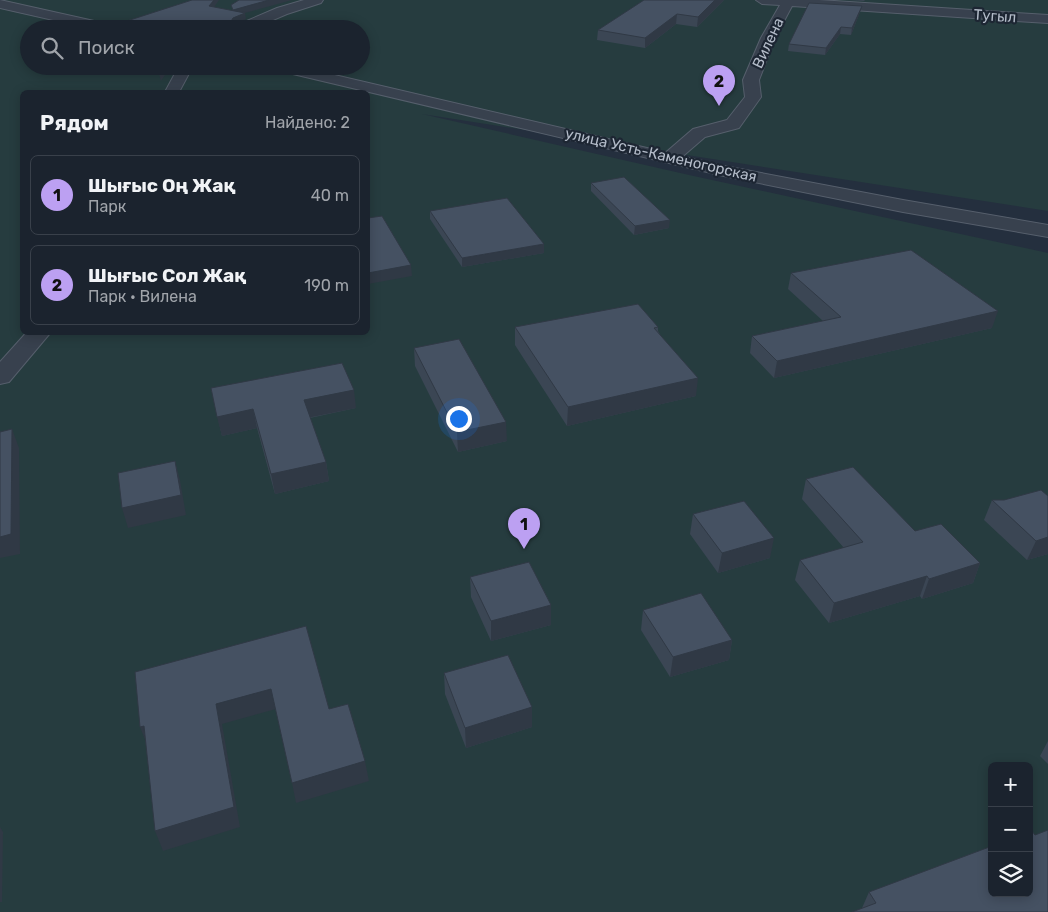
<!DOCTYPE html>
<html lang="ru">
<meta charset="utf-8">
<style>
body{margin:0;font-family:Rubik,sans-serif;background:#282f3a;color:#f1f3f6}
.controls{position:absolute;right:15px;bottom:15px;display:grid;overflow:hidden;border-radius:8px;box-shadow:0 2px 12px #0003}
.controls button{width:45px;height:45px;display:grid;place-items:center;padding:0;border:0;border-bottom:1px solid #39404a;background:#1b232e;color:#f1f3f6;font:25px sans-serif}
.you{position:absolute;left:458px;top:418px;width:18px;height:18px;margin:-12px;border:4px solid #fff;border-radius:50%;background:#1a73e8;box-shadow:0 0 0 8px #1a73e833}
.badge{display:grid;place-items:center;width:32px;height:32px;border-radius:50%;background:#bca0f2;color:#111;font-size:16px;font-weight:700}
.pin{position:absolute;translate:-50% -41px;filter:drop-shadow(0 1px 2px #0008)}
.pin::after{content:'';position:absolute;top:26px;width:18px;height:15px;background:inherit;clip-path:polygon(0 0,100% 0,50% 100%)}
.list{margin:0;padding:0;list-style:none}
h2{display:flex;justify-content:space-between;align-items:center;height:65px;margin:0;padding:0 20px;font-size:21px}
h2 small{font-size:16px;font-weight:400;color:#a0a4aa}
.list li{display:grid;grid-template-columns:32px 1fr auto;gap:15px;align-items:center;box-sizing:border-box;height:80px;margin:0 10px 10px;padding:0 10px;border:1px solid #39404a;border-radius:8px}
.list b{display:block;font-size:19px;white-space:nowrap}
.list p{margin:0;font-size:16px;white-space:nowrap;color:#a0a4aa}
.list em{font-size:16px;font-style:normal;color:#a0a4aa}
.icon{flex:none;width:28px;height:28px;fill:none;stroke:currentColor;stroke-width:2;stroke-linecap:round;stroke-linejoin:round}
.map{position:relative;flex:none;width:1048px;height:912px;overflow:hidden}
.search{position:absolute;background:#1b232e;box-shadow:0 2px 12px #0003;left:20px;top:20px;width:350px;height:55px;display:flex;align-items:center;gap:12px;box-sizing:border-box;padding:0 18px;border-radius:28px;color:#a0a4aa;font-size:19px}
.panel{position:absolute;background:#1b232e;box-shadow:0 2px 12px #0003;left:20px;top:90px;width:350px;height:245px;border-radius:8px}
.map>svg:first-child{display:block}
</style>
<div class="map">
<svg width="1048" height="912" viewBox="0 0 1048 912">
<rect width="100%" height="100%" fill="#242f3e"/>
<!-- green -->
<path fill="#263c3f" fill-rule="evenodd" d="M0,0H1048V211L422,114L689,175L1048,253V912H0ZM29,29H361V66H29ZM22,92H368V332H22ZM992,766H1029V893H992Z"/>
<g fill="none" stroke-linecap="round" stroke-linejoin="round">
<defs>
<g id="minor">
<polygon points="304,0 323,0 321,3 287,14 252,29 233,29 235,26 277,8"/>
<polygon points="756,0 819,0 1048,15 1048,23 792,6 775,38 759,80 761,97 739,128 705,137 676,162 670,163 664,162 661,158 664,154 693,129 727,120 745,97 743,80 761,38 780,5 762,4"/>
<polygon points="179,66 193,66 179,92 165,92"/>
<polygon points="27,332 51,332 9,382 0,384 0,362"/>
</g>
<g id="tertiary">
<polygon points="0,0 112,25 119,29 93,29 0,8"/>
<polygon points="269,66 296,66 724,166 903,200 1048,225 1048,237 903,212 724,176 276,70"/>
</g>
</defs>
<!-- minor casing -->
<use href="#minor" stroke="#565f6c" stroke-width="2"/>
<!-- tertiary casing -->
<use href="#tertiary" stroke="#565f6c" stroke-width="2"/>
<!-- minor -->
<use href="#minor" fill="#38414e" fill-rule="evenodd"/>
<!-- tertiary -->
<use href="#tertiary" fill="#38414e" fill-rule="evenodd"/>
</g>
<!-- wall -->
<g fill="#3b4654">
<polygon points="724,0 697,27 676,24 645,48 597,40 598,30"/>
<polygon points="846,0 865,0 864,1"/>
<polygon points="862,6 860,12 851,35 840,34 825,55 788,51 789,44"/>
<polygon points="128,66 155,66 145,70"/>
<polygon points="591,183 669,228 634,235 591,191"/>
<polygon points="430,211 544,244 544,253 462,267 430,219"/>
<polygon points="791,273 992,328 774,378 750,353 752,336 823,321 788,289"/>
<polygon points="515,327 658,327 658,331 696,396 567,426 515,345"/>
<polygon points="414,348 507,441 458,452 415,366"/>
<polygon points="211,388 356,408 310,418 326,462 329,481 275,494 257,428 222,436"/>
<polygon points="806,479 915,531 980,563 973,583 922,599 920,596 829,623 795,580 800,560 844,548 802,499"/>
<polygon points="1048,496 1048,554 1027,560 984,520 992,500 1004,500"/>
<polygon points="693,514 770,558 718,573 690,534"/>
<polygon points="470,577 551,605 551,625 491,641 471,597"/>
<polygon points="643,610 732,640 729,660 670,677 641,630"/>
<polygon points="444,673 532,727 466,748 445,694"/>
<polygon points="1048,741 1048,764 1040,756"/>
<polygon points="1035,835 1048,912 862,908 869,892"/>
</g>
<!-- shaded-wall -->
<g fill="#303945">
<polygon points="214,0 219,0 210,13 209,6"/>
<polygon points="269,0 292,0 234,16 233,10"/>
<polygon points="715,0 724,0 697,27 698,17"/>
<polygon points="862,6 860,12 851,35 852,28"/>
<polygon points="245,13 246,19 234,24 230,23 233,18"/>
<polygon points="677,14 676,24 645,48 645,38"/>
<polygon points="197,22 198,29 193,29"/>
<polygon points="243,24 244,29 232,29"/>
<polygon points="841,27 840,34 825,55 826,48"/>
<polygon points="144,66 155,66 145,70"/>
<polygon points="165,66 171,66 161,81 159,74"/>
<polygon points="670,220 669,228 634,235 635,226"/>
<polygon points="544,244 544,253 462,267 462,258"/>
<polygon points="411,265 412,276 368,284 368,273"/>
<polygon points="998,311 992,328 774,378 777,361"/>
<polygon points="698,378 696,396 567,426 568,407"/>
<polygon points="354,390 356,408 307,418 304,400"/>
<polygon points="253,409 257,428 222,436 217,417"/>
<polygon points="506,422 507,441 458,452 457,432"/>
<polygon points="12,429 19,448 20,554 0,558 0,537"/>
<polygon points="175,461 180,480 186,515 128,528 122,508"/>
<polygon points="326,462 329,481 275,494 271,474"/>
<polygon points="1048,537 1048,554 1027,560 1036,541"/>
<polygon points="774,538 770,558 718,573 722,553"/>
<polygon points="980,563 973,583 922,599 929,579"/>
<polygon points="927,576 920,596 829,623 834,603"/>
<polygon points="551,605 551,625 491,641 491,621"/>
<polygon points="732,640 729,660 670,677 673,657"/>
<polygon points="271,689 276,709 222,724 240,827 163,851 155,831 216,704"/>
<polygon points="532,707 532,727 466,748 465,728"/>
<polygon points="144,726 148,747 140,727"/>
<polygon points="365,761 369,781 296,803 292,783"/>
<polygon points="0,827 3,832 2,902 0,902"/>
</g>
<!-- building -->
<g fill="#455162" stroke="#303945">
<polygon points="192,0 214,0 209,6 245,13 233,18 230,23 243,24 232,29 197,29 197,22 193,29 102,29"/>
<polygon points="239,0 269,0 233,10 231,5"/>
<polygon points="644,0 715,0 698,17 677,14 645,38 598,30"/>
<polygon points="809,3 862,6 852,28 841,27 826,48 789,44"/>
<polygon points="160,66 165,66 159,74"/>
<polygon points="624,177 670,220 635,226 591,183"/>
<polygon points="507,198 544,244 462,258 430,211"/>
<polygon points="382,216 411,265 368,273 368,218"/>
<polygon points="911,250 998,311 777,361 752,336 841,317 791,273"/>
<polygon points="638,304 658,327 654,328 698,378 568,407 515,327"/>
<polygon points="459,339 506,422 457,432 414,348"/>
<polygon points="342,363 354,390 304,400 326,462 271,474 253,409 217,417 211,388"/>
<polygon points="12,429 11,534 0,537 0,432"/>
<polygon points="175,461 181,495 122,508 118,473"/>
<polygon points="853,467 915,531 941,524 980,563 929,579 927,576 834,603 800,560 863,542 806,479"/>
<polygon points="1041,490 1048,496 1048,537 1036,541 992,500 1004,500"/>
<polygon points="744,501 774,538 722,553 693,514"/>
<polygon points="529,562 551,605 491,621 470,577"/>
<polygon points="701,593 732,640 673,657 643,610"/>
<polygon points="306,626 329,709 348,704 365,761 292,783 271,689 216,704 234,807 155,831 144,726 140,727 135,672"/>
<polygon points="508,655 532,707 465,728 444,673"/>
<polygon points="1048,830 1048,912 852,912 876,903 869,892 992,846 992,893 1029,893 1029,831 1032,831 1035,835"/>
</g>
<g text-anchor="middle" stroke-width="4.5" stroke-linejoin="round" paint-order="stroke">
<!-- far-street labels -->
<g font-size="15" fill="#b4bcc9" stroke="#1d2633">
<text transform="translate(995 16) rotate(4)" y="5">Тугыл</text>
<text transform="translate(768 43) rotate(-65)" y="5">Вилена</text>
<text transform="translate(661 155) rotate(13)" y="5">улица Усть-Каменогорская</text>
</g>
</g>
</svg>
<div class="controls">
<button>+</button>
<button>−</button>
<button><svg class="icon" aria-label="layers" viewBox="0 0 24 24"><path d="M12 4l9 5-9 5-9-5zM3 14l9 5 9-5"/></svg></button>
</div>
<div class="you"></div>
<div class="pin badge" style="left:524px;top:549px">1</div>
<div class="pin badge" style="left:719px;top:106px">2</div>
<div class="search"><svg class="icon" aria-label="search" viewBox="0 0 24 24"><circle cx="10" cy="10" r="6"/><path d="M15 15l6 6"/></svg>Поиск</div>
<section class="panel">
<h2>Рядом<small>Найдено: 2</small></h2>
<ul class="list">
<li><span class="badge">1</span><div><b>Шығыс Оң Жақ</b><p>Парк</p></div><em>40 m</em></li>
<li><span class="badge">2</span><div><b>Шығыс Сол Жақ</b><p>Парк · Вилена</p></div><em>190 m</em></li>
</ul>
</section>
</div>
